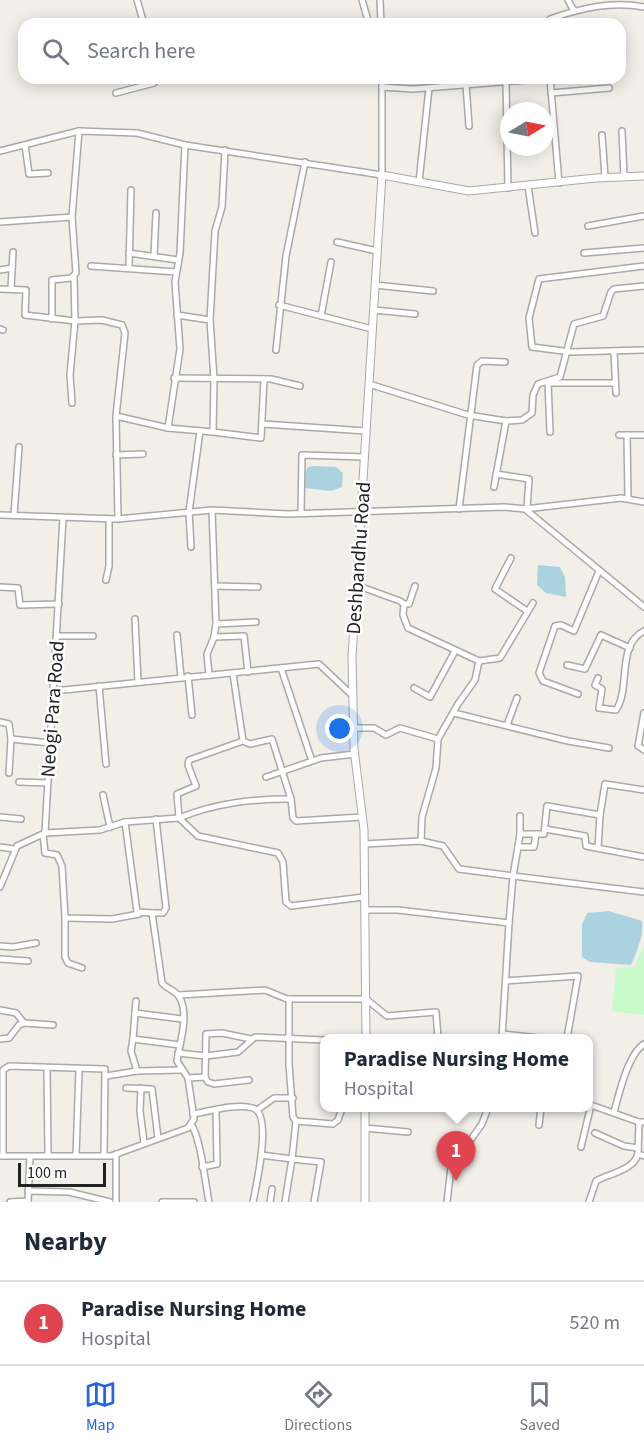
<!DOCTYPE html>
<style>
body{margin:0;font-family:"Source Sans 3",sans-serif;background:#f2f2f3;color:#1f2937}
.compass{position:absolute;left:500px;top:102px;width:54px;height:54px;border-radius:50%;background:#fff;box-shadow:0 3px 15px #0003;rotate:80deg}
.scale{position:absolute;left:18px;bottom:15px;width:88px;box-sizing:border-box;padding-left:6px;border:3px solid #222;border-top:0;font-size:16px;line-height:21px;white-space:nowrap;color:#222;-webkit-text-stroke:4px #fff;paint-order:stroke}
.you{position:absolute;left:340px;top:729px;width:21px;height:21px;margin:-15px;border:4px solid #fff;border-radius:50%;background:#1a73e8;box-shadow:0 0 0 9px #1a73e833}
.badge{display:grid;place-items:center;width:39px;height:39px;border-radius:50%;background:#2563eb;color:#fff;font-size:20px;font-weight:700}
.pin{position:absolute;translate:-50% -50px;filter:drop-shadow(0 2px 3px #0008)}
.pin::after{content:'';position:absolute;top:32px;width:21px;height:18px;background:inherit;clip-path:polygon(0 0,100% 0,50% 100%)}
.popup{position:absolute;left:320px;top:1034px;width:273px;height:78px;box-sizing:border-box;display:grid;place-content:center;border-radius:12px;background:#fff;filter:drop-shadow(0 2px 4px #0005);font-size:20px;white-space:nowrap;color:#747a83}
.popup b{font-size:22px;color:#1f2937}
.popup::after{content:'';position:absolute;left:50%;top:100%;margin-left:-12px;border:12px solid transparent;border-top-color:#fff}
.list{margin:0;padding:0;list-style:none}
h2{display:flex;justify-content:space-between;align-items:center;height:78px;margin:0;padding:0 24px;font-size:26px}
h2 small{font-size:20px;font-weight:400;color:#747a83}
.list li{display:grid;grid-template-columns:39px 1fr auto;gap:18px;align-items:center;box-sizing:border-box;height:84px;padding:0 24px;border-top:2px solid #e0e1e3}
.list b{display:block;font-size:22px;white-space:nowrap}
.list p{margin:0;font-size:20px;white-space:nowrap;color:#747a83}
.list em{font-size:20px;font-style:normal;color:#747a83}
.icon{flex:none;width:33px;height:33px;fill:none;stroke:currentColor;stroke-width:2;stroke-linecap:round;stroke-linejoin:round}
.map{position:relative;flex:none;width:644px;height:1202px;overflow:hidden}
.search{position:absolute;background:#fff;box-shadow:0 3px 15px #0003;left:18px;right:18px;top:18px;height:66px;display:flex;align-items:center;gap:15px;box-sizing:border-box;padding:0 21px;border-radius:18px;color:#747a83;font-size:22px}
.sheet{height:162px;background:#fff}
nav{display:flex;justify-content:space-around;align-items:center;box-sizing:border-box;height:84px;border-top:2px solid #e0e1e3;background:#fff;font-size:16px;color:#747a83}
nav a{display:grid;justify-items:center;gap:3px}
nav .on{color:#2563eb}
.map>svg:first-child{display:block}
</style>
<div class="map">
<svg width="644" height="1202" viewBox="0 0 644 1202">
<rect width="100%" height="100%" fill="#f2efe9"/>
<!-- park -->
<polygon fill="#c8facc" points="644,946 644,1015 612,1011 616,968 634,967"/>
<!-- water -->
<g fill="#aad3df">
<polygon points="315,466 336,467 343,473 342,487 331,491 305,488 304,475 308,467"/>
<polygon points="538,565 560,567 565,577 566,597 546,593 537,585"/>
<path d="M609,911L642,921C644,935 637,951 631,965L590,962L582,957V925L587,913Z"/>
</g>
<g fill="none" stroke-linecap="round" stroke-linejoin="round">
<defs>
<g id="minor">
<polyline points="137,0 144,24"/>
<polyline points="362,0 369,24"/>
<polyline points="380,0 381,24"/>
<polyline points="568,0 574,11"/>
<path d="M550,24V19C581,8 611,1 644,7"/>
<polyline points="550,78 559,183"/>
<polyline points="506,82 508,188"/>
<polyline points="466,85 469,126"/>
<polyline points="382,87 413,89 550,78"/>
<polyline points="116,93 154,83 158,78"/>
<polyline points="551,93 609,88"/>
<polyline points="622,131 624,177"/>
<polyline points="602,135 605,177"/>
<polyline points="25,145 29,174 48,173"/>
<polyline points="225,150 222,207 215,231 210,320 214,379 213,432 261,438 264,379"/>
<polyline points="0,151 79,131 137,133 185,145 382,175 382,78"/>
<polyline points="419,182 429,88"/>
<polyline points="528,186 535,233"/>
<polyline points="0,222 72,217"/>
<polyline points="588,226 644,216"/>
<polyline points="337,242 377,251"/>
<polyline points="129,253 178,260"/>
<polyline points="584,253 644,248"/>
<polyline points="154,256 156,213"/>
<polyline points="91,266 176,272"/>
<polyline points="644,266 539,279 529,318 532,347 571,352 644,350"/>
<polyline points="129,267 131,190"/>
<polyline points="0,270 12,268"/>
<polyline points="375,285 433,291"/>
<polyline points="11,288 13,252"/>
<polyline points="0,289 26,290 25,315 75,321 102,320 122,325 125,333 116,416 168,428 180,349 175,282 180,253 185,145"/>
<polyline points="279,305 372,329"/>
<polyline points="374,310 415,314"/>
<polyline points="177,315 210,320"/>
<polyline points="321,316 331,262"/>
<polyline points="52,319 52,280 71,278 76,273 72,217 79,131"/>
<polyline points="0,329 3,330"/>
<polyline points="276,350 286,256 305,162"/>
<polyline points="614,351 616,393"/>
<polyline points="174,378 271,379 300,386"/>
<polyline points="548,382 550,432"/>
<polyline points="548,383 615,383"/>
<polyline points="369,384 468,415 506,421"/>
<polyline points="72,403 70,375 75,321 74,276"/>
<polyline points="116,416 118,519"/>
<polyline points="263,424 366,431"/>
<polyline points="168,428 213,432"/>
<polyline points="619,435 644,435"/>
<polyline points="627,435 628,498"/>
<polyline points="116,455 143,454"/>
<polyline points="496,474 529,479 527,509"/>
<polyline points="494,487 506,421 522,420 532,413 533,395 538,384 560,377 574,324 603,316 611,292 614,289 644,286"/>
<polyline points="459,509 477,365 482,361 505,362"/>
<polyline points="525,509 644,607"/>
<polyline points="301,513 302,455 365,457"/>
<polyline points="0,515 118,519 212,510 288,514 504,507 525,509 621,498 644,502"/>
<polyline points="14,515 19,447"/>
<polyline points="191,547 189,512 200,431"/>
<polyline points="511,558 495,589 527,611"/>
<polyline points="106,580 109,566 109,519"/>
<polyline points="356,585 400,601 404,604 403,615 408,628 479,661 500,658 533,603"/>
<polyline points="215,586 258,587"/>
<polyline points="0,587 18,588 20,605 59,604"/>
<polyline points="404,604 409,604 415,586"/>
<polyline points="135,619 138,682"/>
<polyline points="216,624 256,622"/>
<polyline points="177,635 181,677"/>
<polyline points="58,636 93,636"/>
<polyline points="214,637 244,636 248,672"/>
<polyline points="567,665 585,669 601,635 630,648"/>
<polyline points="281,668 312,761"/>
<polyline points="233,674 243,741 250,744 272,739 291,799 293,818 296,821 362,817"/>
<polyline points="209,675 207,654 214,637 216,624 212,510"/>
<polyline points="188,676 192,715"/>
<path d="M598,678L595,685L602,689L599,708L616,710C631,688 616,645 644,631"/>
<polyline points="99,686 106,764"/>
<polyline points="414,688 430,697 455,651"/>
<polyline points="54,691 319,664 353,696"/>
<polyline points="578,694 543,681 539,673 555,626 561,625 574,631 599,571"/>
<polyline points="454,713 568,741 609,748"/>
<polyline points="644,713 638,746 644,750"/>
<polyline points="0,722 9,724 11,739 50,743"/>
<polyline points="507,725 517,698"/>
<polyline points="354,728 374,728 386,735 400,728 438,739"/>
<path d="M243,741L189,760L188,765L196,786L177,794L179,818C216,803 251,799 291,799"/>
<polyline points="9,773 11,739"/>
<polyline points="266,777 321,758 355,754"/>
<polyline points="19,782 47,783"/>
<polyline points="103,795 110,827"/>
<polyline points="600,815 605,784 644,790"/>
<polyline points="520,816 520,834"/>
<polyline points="0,817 21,819"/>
<polyline points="125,822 137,912 152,913"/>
<polyline points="545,829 585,836 586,846 644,857"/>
<polyline points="45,833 100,830 125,822 179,818 198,836 278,853 283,862 286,902 291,906 364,897"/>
<polyline points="43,834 45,853 57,855 62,866 65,918 112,919 139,914"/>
<polyline points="421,841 422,817 436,768 438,739 458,704 475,680 479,661"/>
<polyline points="364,844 421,841 443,846 459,869 513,876 509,923"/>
<polyline points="0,847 14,849"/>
<polyline points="518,847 520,834 536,834"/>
<polyline points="598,848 600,815 547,806 544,834 536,834 534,847 518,847 513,876 644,892"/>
<polyline points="0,887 17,846 45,833 63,518"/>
<polyline points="365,910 398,910 509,923 502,1038"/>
<polyline points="65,918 65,957 68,963 82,968"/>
<polyline points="0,946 13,947 36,943"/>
<polyline points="0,959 28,961"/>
<polyline points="506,981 578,976 567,1038"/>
<polyline points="179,995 265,990 287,999 366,999 387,1016 436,1012 438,1038"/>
<polyline points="289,999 289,1064 293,1117 296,1121 333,1124 338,1120 342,1108"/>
<polyline points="136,1001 133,1039 180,1045"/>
<polyline points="0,1010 16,1013 24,1023"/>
<polyline points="135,1013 182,1019"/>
<polyline points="503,1034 538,1038"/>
<polyline points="0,1039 9,1038 19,1025 24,1023 53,1025"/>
<polyline points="133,1039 131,1051 137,1071"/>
<polyline points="178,1053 206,1056 238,1052 255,1037 324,1040"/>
<polyline points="47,1069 48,1156"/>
<polyline points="106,1076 137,1071 181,1070"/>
<polyline points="188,1078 205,1077"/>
<polyline points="249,1080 214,1084 208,1082 205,1077 206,1034 222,1033 251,1039"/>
<polyline points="126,1088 152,1089 158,1138"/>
<polyline points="141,1088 140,1111 144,1143"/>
<polyline points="588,1104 639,1122 644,1122"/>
<polyline points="257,1110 274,1098 293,1098"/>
<path d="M614,1112C619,1094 628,1054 644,1044"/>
<path d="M193,1114C211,1111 236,1103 253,1108C273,1114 256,1186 253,1202"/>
<polyline points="296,1121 292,1159 321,1162 314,1202"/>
<polyline points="639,1122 638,1154 644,1156"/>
<path d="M191,1124C201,1139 205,1182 209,1202"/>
<polyline points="539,1125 541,1108"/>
<polyline points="365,1128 408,1132"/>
<polyline points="595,1133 624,1146 638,1148"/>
<polyline points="581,1147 591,1105"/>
<polyline points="76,1155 79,1070"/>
<polyline points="261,1155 292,1159 285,1202"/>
<path d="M0,1156H111L188,1128L194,1119L188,1078L177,1061C180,1042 189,1016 180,998C177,991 167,989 162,983L152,913H163L166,908L156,819"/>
<polyline points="3,1156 3,1070 9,1066 105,1069 104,1155"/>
<polyline points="202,1167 217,1164 216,1110"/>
<polyline points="28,1191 69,1192 110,1202"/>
<polyline points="10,1202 28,1201"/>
<polyline points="28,1202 30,1157"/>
<polyline points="116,1202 116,1154"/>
<polyline points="162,1202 194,1202"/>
<polyline points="270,1202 272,1189"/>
<polyline points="447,1202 451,1167 482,1124 488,1108"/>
<path d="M589,1202L596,1181C610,1173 633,1171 638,1154"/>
</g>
<g id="tertiary">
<polyline points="366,1038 364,830 354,749 352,657 382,175 469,191 596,178 644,176"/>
<polyline points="365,1202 365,1108"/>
</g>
</defs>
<!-- minor casing -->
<use href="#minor" stroke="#a9a9a9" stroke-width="8"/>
<!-- tertiary casing -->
<use href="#tertiary" stroke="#a9a9a9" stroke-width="9"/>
<!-- minor -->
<use href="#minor" stroke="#fff" stroke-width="5"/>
<!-- tertiary -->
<use href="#tertiary" stroke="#fff" stroke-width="7"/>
</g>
<g text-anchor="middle" stroke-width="5" stroke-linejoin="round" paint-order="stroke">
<!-- street labels -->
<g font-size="20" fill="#222" stroke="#fff">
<text transform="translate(358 558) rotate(-86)" y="7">Deshbandhu Road</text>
<text transform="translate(52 709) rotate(-86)" y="7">Neogi Para Road</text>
</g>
</g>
</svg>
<svg class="compass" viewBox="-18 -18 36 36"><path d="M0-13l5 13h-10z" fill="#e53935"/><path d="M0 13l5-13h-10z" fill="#747a83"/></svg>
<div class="scale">100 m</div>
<div class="you"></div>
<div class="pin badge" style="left:456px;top:1181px;background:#e0444e">1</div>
<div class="popup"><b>Paradise Nursing Home</b>Hospital</div>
<div class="search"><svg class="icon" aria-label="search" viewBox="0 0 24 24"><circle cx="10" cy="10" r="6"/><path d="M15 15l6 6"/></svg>Search here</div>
</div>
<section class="sheet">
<h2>Nearby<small></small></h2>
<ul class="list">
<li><span class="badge" style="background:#e0444e">1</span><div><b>Paradise Nursing Home</b><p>Hospital</p></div><em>520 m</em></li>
</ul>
</section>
<nav>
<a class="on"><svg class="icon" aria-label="map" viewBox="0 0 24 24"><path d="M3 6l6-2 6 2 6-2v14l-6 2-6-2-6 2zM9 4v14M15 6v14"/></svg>Map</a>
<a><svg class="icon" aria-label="directions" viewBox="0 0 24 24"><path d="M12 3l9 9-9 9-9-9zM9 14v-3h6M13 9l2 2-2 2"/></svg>Directions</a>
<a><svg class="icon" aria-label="saved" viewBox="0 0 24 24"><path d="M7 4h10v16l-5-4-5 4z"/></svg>Saved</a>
</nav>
